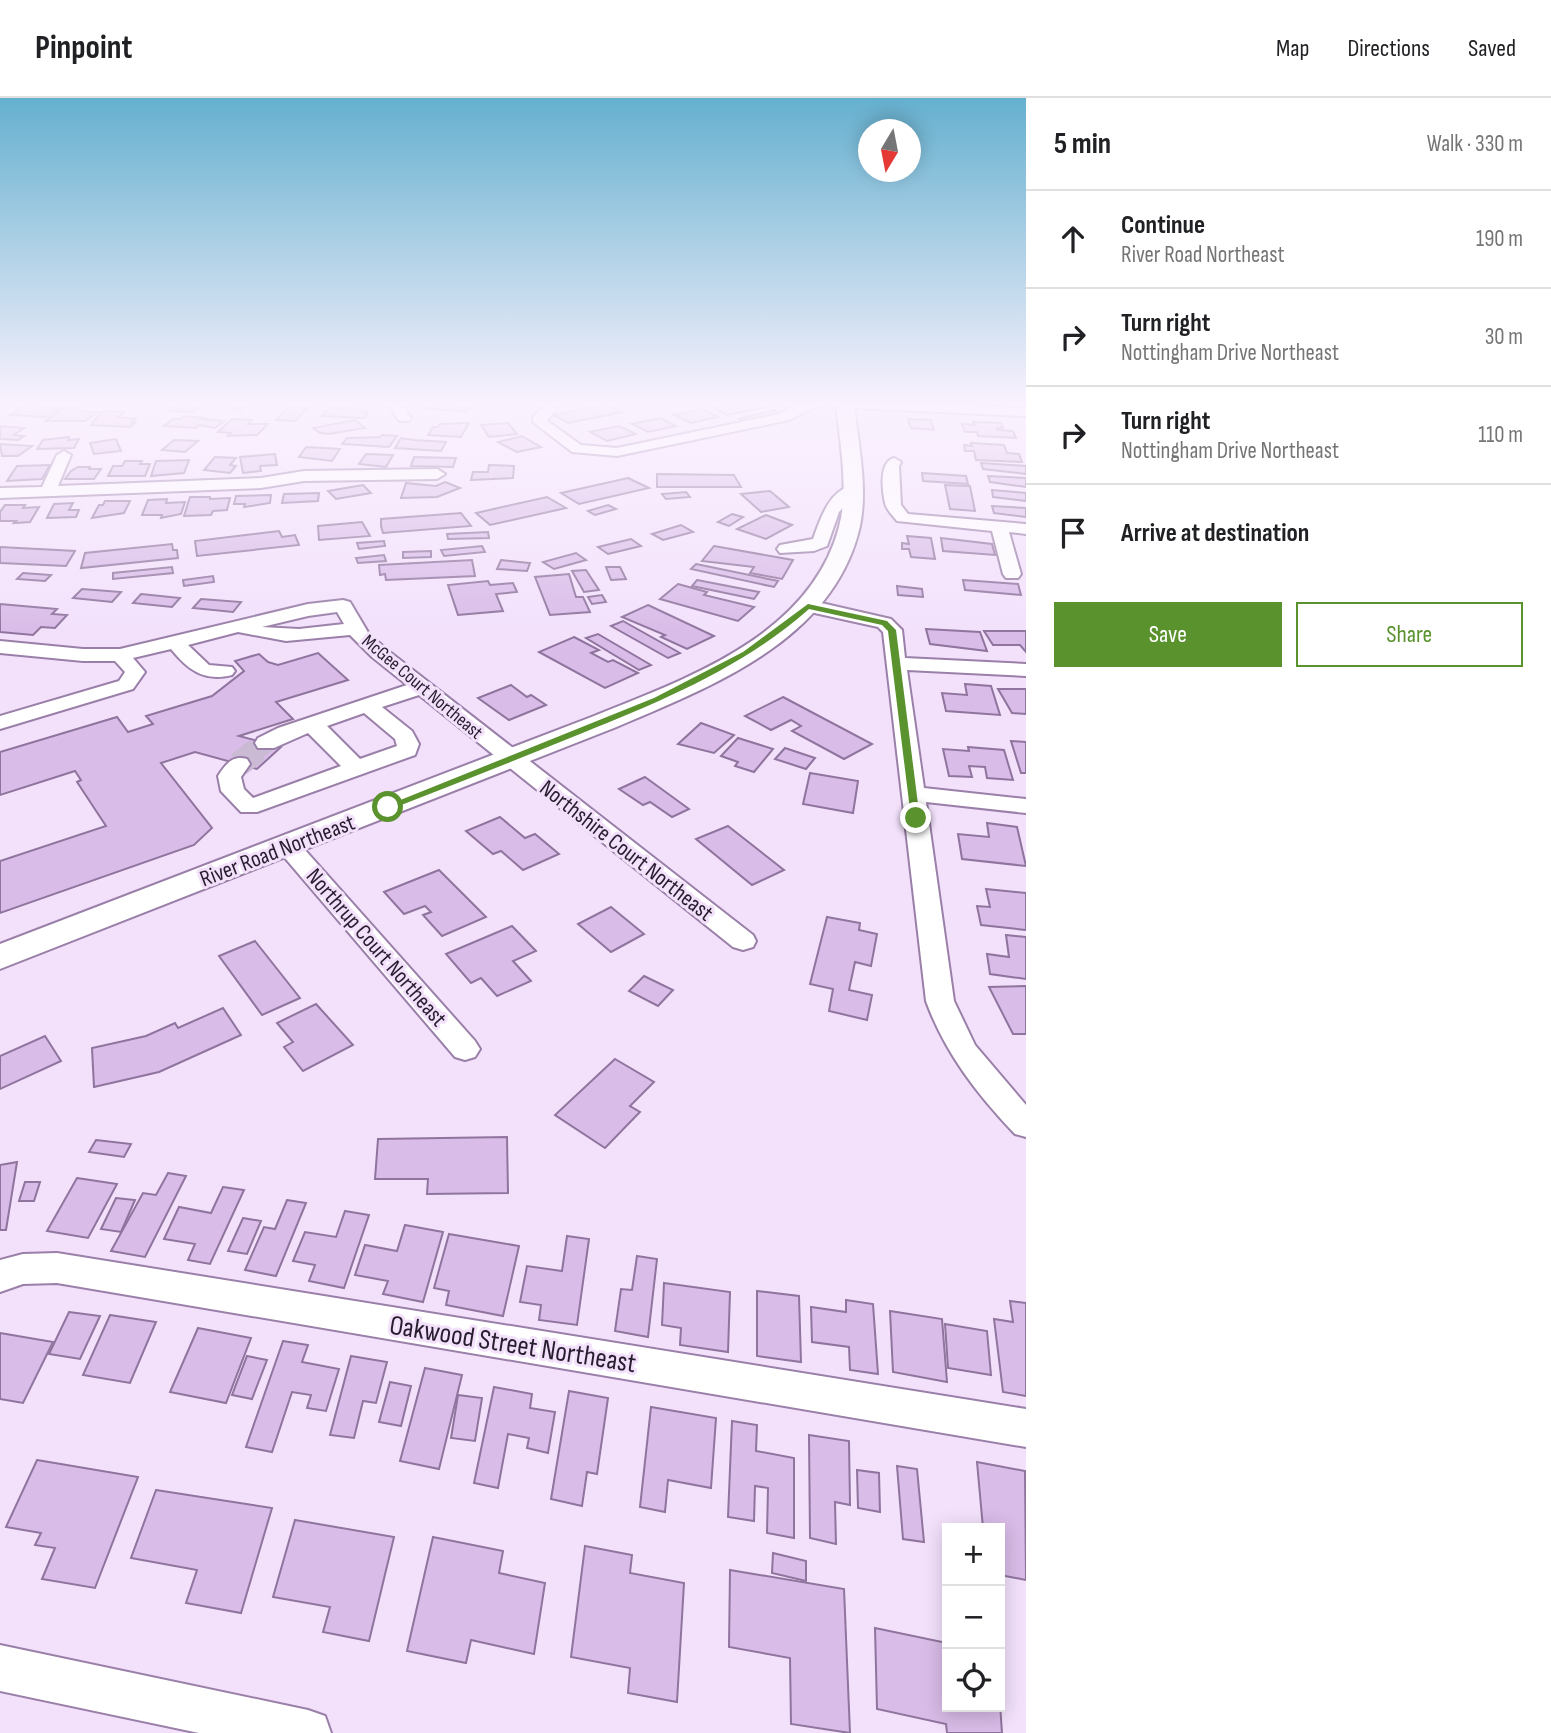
<!DOCTYPE html>
<meta charset="utf-8">
<style>
body{margin:0;font-family:"Sofia Sans Condensed",sans-serif;background:#f6f6f6;color:#202124}
.controls{position:absolute;right:21px;bottom:21px;display:grid;overflow:hidden;border-radius:0px;box-shadow:0 4px 18px #0003}
.controls button{width:63px;height:63px;display:grid;place-items:center;padding:0;border:0;border-bottom:2px solid #e0e0e0;background:#fff;color:#202124;font:35px sans-serif}
.compass{position:absolute;left:858px;top:21px;width:63px;height:63px;border-radius:50%;background:#fff;box-shadow:0 4px 18px #0003;rotate:190deg}
.stop{position:absolute;width:21px;height:21px;margin:-16px;border:5px solid #5a922e;border-radius:50%;background:#fff}
.stop.end{background:#5a922e;border-color:#fff;box-shadow:0 2px 7px #0008}
.list{margin:0;padding:0;list-style:none}
h2{display:flex;justify-content:space-between;align-items:center;height:91px;margin:0;padding:0 28px;font-size:30px}
h2 small{font-size:23px;font-weight:400;color:#757577}
.list li{display:grid;grid-template-columns:46px 1fr auto;gap:21px;align-items:center;box-sizing:border-box;height:98px;padding:0 28px;border-top:2px solid #e0e0e0}
.list b{display:block;font-size:26px;white-space:nowrap}
.list p{margin:0;font-size:23px;white-space:nowrap;color:#757577}
.list em{font-size:23px;font-style:normal;color:#757577}
.actions{display:flex;gap:14px;padding:21px 28px}
.actions a{flex:1;padding:16px 0;border:2px solid #5a922e;border-radius:0px;text-align:center;font-size:24px;color:#5a922e}
.actions .main{background:#5a922e;color:#fff}
.icon{flex:none;width:38px;height:38px;fill:none;stroke:currentColor;stroke-width:2;stroke-linecap:round;stroke-linejoin:round}
.map{position:relative;flex:none;width:1026px;height:1635px;overflow:hidden}
header{display:flex;align-items:center;gap:42px;box-sizing:border-box;height:98px;padding:0 35px;background:#fff;border-bottom:2px solid #e0e0e0}
header strong{font-size:33px}
nav{display:flex;gap:38px;margin-inline-start:auto;font-size:24px}
main{display:flex}
aside{flex:1;background:#fff}
.map>svg:first-child{display:block}
</style>
<header>
<strong>Pinpoint</strong>
<nav><a>Map</a><a>Directions</a><a>Saved</a></nav>
</header>
<main>
<div class="map">
<svg width="1026" height="1635" viewBox="0 0 1026 1635">
<rect width="100%" height="100%" fill="#f3e1fc"/>
<!-- building -->
<g fill="#d9bce8" stroke="#8f749d" stroke-width="2">
<polygon points="26,306 46,306 41,309 58,311 46,319 10,317"/>
<polygon points="177,306 203,306 194,314 170,313"/>
<polygon points="427,306 467,306 464,309 470,310 465,314 425,310"/>
<polygon points="608,306 623,314 568,325 553,317"/>
<polygon points="725,306 782,306 727,317 711,308"/>
<polygon points="289,309 308,310 295,323 276,322"/>
<polygon points="63,310 79,311 77,313 97,314 85,323 46,323"/>
<polygon points="329,310 366,312 364,314 368,315 364,320 322,318"/>
<polygon points="701,311 718,319 691,325 674,317"/>
<polygon points="774,312 781,316 747,324 739,321"/>
<polygon points="109,313 124,314 118,319 136,321 132,325 135,325 130,329 91,327 101,314"/>
<polygon points="184,318 204,320 202,321 224,323 215,330 199,327 196,330 164,328 173,321 181,321"/>
<polygon points="660,320 676,328 648,334 632,326"/>
<polygon points="232,321 252,322 248,326 268,326 257,337 228,338 231,335 218,334"/>
<polygon points="908,321 931,322 934,332 911,330"/>
<polygon points="355,322 365,330 329,336 320,335 313,330"/>
<polygon points="973,324 1001,325 1003,330 997,330 998,332 1013,333 1016,340 978,338 977,334 965,334 962,326 974,327"/>
<polygon points="469,325 461,339 428,337 433,329 438,329 440,326"/>
<polygon points="508,325 517,336 489,339 481,327"/>
<polygon points="0,328 24,330 14,337 24,338 18,342 0,341"/>
<polygon points="619,328 636,336 607,343 590,334"/>
<polygon points="382,337 397,338 389,349 342,346 347,340 380,339"/>
<polygon points="522,338 541,349 517,354 498,344"/>
<polygon points="69,339 68,342 79,341 74,350 37,351 43,342"/>
<polygon points="401,340 414,342 446,344 441,353 395,350"/>
<polygon points="116,341 121,353 94,356 90,345"/>
<polygon points="174,342 198,343 185,354 162,352"/>
<polygon points="971,345 1004,347 1007,355 1019,356 1022,364 976,362 974,353 965,353 964,347 972,348"/>
<polygon points="0,346 32,348 18,358 2,358"/>
<polygon points="306,349 340,351 332,363 299,359"/>
<polygon points="275,356 277,367 260,368 261,373 243,375 240,359"/>
<polygon points="366,356 393,357 386,369 359,366"/>
<polygon points="215,359 236,360 230,367 236,368 230,375 204,372"/>
<polygon points="414,359 456,360 453,369 411,368"/>
<polygon points="189,362 184,375 151,378 156,363"/>
<polygon points="125,363 142,363 140,366 150,366 145,378 108,378 113,368 122,368"/>
<polygon points="981,365 1026,368 1026,376 983,371"/>
<polygon points="50,367 42,381 7,383 17,368"/>
<polygon points="489,367 514,368 513,380 471,382 473,374 488,374"/>
<polygon points="78,369 90,369 89,371 101,371 94,381 65,381 71,373"/>
<polygon points="922,375 966,378 968,386 923,383"/>
<polygon points="657,376 734,377 741,389 657,389"/>
<polygon points="988,378 1026,380 1026,389 990,384"/>
<polygon points="628,380 649,390 579,406 561,395"/>
<polygon points="445,384 460,390 437,399 401,400 406,385 436,388"/>
<polygon points="363,387 371,395 336,401 328,393"/>
<polygon points="945,387 970,388 975,413 950,411"/>
<polygon points="992,392 1026,395 1026,403 993,399"/>
<polygon points="770,393 789,409 761,414 741,396"/>
<polygon points="686,394 690,399 666,401 662,396"/>
<polygon points="319,395 318,403 282,405 284,396"/>
<polygon points="271,397 270,405 244,409 245,406 234,406 236,398"/>
<polygon points="190,399 210,399 210,401 230,400 227,412 213,413 211,417 184,418"/>
<polygon points="547,399 566,410 490,427 476,415"/>
<polygon points="167,401 166,405 185,404 181,416 161,420 162,417 142,417 148,402"/>
<polygon points="105,403 130,403 124,415 92,420 99,407 103,407"/>
<polygon points="73,405 69,412 79,412 76,419 47,420 54,406"/>
<polygon points="5,407 25,407 23,410 39,409 30,424 14,425 16,423 0,423 0,414"/>
<polygon points="608,407 616,411 595,417 588,413"/>
<polygon points="992,408 1026,410 1026,419 994,415"/>
<polygon points="461,415 471,428 383,435 381,428 381,421"/>
<polygon points="732,416 743,419 729,428 718,424"/>
<polygon points="766,417 792,427 766,441 737,431"/>
<polygon points="362,424 370,438 319,442 318,428"/>
<polygon points="681,427 693,434 663,442 652,436"/>
<polygon points="279,433 282,439 295,437 299,447 197,458 195,443"/>
<polygon points="488,434 489,440 448,441 447,436"/>
<polygon points="907,438 931,440 935,461 911,459 909,451 902,451 902,445 909,446"/>
<polygon points="941,440 992,446 995,457 943,453"/>
<polygon points="631,441 641,448 608,456 598,449"/>
<polygon points="384,443 385,448 359,451 357,445"/>
<polygon points="172,446 173,452 177,452 178,460 81,470 85,455"/>
<polygon points="482,448 485,454 444,458 441,452"/>
<polygon points="714,448 793,462 782,481 750,475 754,469 702,463"/>
<polygon points="0,449 75,453 66,468 0,465"/>
<polygon points="431,453 431,459 403,460 403,454"/>
<polygon points="576,455 586,462 554,471 543,464"/>
<polygon points="384,457 386,463 358,465 356,460"/>
<polygon points="472,462 475,478 386,482 385,476 380,477 379,467"/>
<polygon points="501,462 530,465 527,473 497,471"/>
<polygon points="696,466 778,483 774,489 691,471"/>
<polygon points="172,469 173,475 113,481 113,475"/>
<polygon points="606,469 620,469 626,481 611,482"/>
<polygon points="586,472 599,492 584,494 572,473"/>
<polygon points="23,475 51,477 45,483 17,481"/>
<polygon points="569,476 576,499 583,499 590,514 550,517 535,479"/>
<polygon points="213,478 214,484 184,488 183,482"/>
<polygon points="697,482 759,494 754,501 692,488"/>
<polygon points="963,482 1018,486 1021,497 965,492"/>
<polygon points="488,483 490,487 513,485 517,494 496,496 503,513 458,517 448,487"/>
<polygon points="678,486 707,494 704,497 754,509 738,523 660,501"/>
<polygon points="897,488 922,491 923,499 898,497"/>
<polygon points="82,491 121,494 112,504 73,500"/>
<polygon points="141,496 180,500 172,509 133,505"/>
<polygon points="602,497 606,504 592,506 588,499"/>
<polygon points="201,501 241,504 233,514 193,510"/>
<polygon points="0,506 57,511 52,516 67,517 55,530 41,529 33,537 0,534"/>
<polygon points="648,507 714,538 687,551 661,539 665,537 622,519"/>
<polygon points="623,523 680,555 668,560 611,528"/>
<polygon points="926,531 980,534 987,553 930,546"/>
<polygon points="984,533 1026,533 1026,554 1020,547 993,547"/>
<polygon points="598,536 651,567 639,572 586,540"/>
<polygon points="574,539 599,552 591,555 608,564 613,562 638,575 605,590 539,554"/>
<polygon points="318,555 348,582 276,604 293,621 239,638 281,649 257,671 195,654 161,665 212,730 194,747 0,815 0,763 106,728 77,684 81,682 75,673 0,697 0,654 117,619 128,634 153,626 146,618 212,598 244,573 235,563 259,556 268,564 278,567"/>
<polygon points="965,586 991,588 1000,617 946,613 942,595 967,597"/>
<polygon points="511,587 527,599 531,597 546,607 509,622 478,600"/>
<polygon points="998,591 1026,591 1026,616 1012,615"/>
<polygon points="783,599 872,646 844,661 792,633 801,628 791,622 771,632 745,618"/>
<polygon points="701,625 734,637 714,655 678,646"/>
<polygon points="738,640 773,651 754,674 735,668 738,664 721,658"/>
<polygon points="1011,643 1026,644 1026,675 1021,675"/>
<polygon points="968,649 1004,652 1013,682 987,680 985,669 969,668 972,679 949,678 943,651 969,653"/>
<polygon points="785,650 815,660 806,671 775,661"/>
<polygon points="810,675 858,683 853,715 803,706"/>
<polygon points="645,679 689,711 672,719 650,704 643,707 619,691"/>
<polygon points="500,719 525,740 535,736 559,756 523,772 501,753 493,756 466,733"/>
<polygon points="987,725 1017,729 1026,768 962,761 958,736 989,739"/>
<polygon points="728,728 784,772 752,787 696,741"/>
<polygon points="439,772 486,819 442,838 423,817 431,814 425,808 404,816 384,794"/>
<polygon points="986,791 1026,795 1026,832 981,827 977,808 990,809"/>
<polygon points="611,809 644,836 611,854 578,826"/>
<polygon points="827,819 860,825 859,832 877,836 871,868 855,864 849,892 872,897 867,922 829,913 833,891 810,886"/>
<polygon points="512,828 536,853 513,863 531,883 497,898 481,880 471,885 446,856"/>
<polygon points="1006,837 1026,839 1026,881 990,876 987,856 1009,859"/>
<polygon points="255,843 300,900 262,917 219,858"/>
<polygon points="644,878 673,892 658,908 629,893"/>
<polygon points="1026,888 1026,936 1013,936 989,889"/>
<polygon points="316,906 353,947 303,973 284,949 293,944 277,925"/>
<polygon points="223,910 241,937 159,974 94,989 92,950 146,938 175,925 178,930"/>
<polygon points="45,938 61,963 0,991 0,958"/>
<polygon points="615,961 654,984 630,1008 640,1014 605,1050 555,1017"/>
<polygon points="507,1039 508,1095 427,1096 428,1081 375,1081 378,1041"/>
<polygon points="96,1042 131,1046 124,1059 89,1054"/>
<polygon points="17,1064 6,1132 0,1132 0,1067"/>
<polygon points="168,1075 186,1078 145,1159 111,1153 143,1095 156,1097"/>
<polygon points="77,1080 117,1086 88,1140 47,1133"/>
<polygon points="25,1084 40,1084 34,1103 19,1103"/>
<polygon points="223,1089 244,1092 210,1166 188,1162 195,1146 164,1141 179,1109 211,1115"/>
<polygon points="116,1100 135,1102 121,1134 101,1131"/>
<polygon points="287,1102 306,1105 276,1178 245,1172 264,1129 275,1131"/>
<polygon points="345,1113 369,1117 344,1190 309,1183 315,1167 293,1163 305,1134 336,1139"/>
<polygon points="243,1120 261,1123 247,1156 228,1153"/>
<polygon points="405,1127 443,1134 423,1204 383,1196 388,1183 355,1177 365,1147 397,1153"/>
<polygon points="449,1136 519,1148 503,1218 446,1207 449,1193 434,1190"/>
<polygon points="567,1138 589,1141 577,1227 539,1222 541,1207 520,1204 527,1168 562,1173"/>
<polygon points="637,1158 657,1161 648,1239 615,1233 621,1191 632,1192"/>
<polygon points="664,1185 730,1194 728,1254 680,1247 681,1230 662,1227"/>
<polygon points="757,1193 799,1198 801,1264 757,1258"/>
<polygon points="846,1202 873,1206 878,1276 850,1272 849,1249 812,1244 811,1209 846,1214"/>
<polygon points="1010,1203 1026,1205 1026,1298 1003,1294 994,1221 1013,1224"/>
<polygon points="890,1213 942,1221 947,1284 893,1274"/>
<polygon points="69,1214 100,1218 80,1261 49,1256"/>
<polygon points="110,1217 156,1224 130,1285 83,1277"/>
<polygon points="945,1226 987,1233 991,1277 948,1270"/>
<polygon points="198,1230 251,1240 226,1305 170,1294"/>
<polygon points="0,1235 53,1244 23,1305 0,1301"/>
<polygon points="283,1243 308,1247 302,1264 339,1271 326,1313 307,1310 311,1297 292,1294 272,1354 246,1349"/>
<polygon points="247,1258 267,1262 252,1301 232,1297"/>
<polygon points="351,1258 387,1264 376,1305 363,1303 354,1340 330,1337"/>
<polygon points="425,1270 462,1277 439,1371 400,1363"/>
<polygon points="390,1284 411,1288 401,1328 379,1324"/>
<polygon points="494,1289 532,1296 530,1310 555,1314 548,1355 527,1350 529,1340 508,1336 498,1390 474,1385"/>
<polygon points="569,1293 608,1300 597,1376 587,1374 582,1408 551,1401"/>
<polygon points="458,1297 482,1300 475,1343 451,1340"/>
<polygon points="651,1309 716,1320 711,1390 668,1382 665,1414 640,1409"/>
<polygon points="732,1323 757,1327 756,1353 794,1360 794,1440 767,1435 768,1390 755,1388 754,1423 728,1419"/>
<polygon points="809,1337 849,1343 850,1407 835,1404 836,1446 810,1440"/>
<polygon points="37,1362 138,1379 95,1490 42,1481 55,1450 35,1447 41,1435 6,1429"/>
<polygon points="977,1364 1025,1373 1026,1482 1000,1477 1000,1430 983,1430"/>
<polygon points="897,1368 917,1371 924,1444 903,1441"/>
<polygon points="857,1372 879,1375 880,1414 858,1410"/>
<polygon points="156,1392 272,1410 241,1515 186,1505 197,1472 131,1460"/>
<polygon points="295,1422 394,1439 369,1543 323,1534 330,1509 273,1499"/>
<polygon points="433,1439 503,1453 499,1475 545,1485 534,1556 471,1542 466,1565 407,1553"/>
<polygon points="585,1448 632,1457 630,1475 684,1485 677,1604 628,1595 630,1570 571,1559"/>
<polygon points="773,1455 806,1463 806,1483 772,1475"/>
<polygon points="730,1472 844,1491 850,1635 791,1626 790,1560 729,1549"/>
<polygon points="875,1530 947,1545 947,1609 1000,1609 1000,1606 1002,1635 947,1635 946,1626 877,1611"/>
</g>
<g fill="none" stroke-linecap="round" stroke-linejoin="round">
<!-- minor-tunnel-far1 -->
<polyline stroke="#cabad3" stroke-width="19" stroke-dasharray="19 10" stroke-linecap="butt" points="255,654 266,645"/>
<!-- minor-tunnel -->
<polyline stroke="#cabad3" stroke-width="25" stroke-dasharray="25 12" stroke-linecap="butt" points="239,666 257,652"/>
<defs>
<g id="minor">
<polygon points="234,306 249,306 240,311 235,310"/>
<polygon points="394,306 408,306 405,310 411,320 409,323 399,323 391,310"/>
<polygon points="546,306 560,306 547,323 581,347 617,350 780,316 797,306 821,306 789,322 617,358 572,354 533,324 533,319"/>
<polygon points="848,306 936,306 1026,310 1026,318 855,310"/>
<polygon points="64,353 71,357 58,388 261,380 304,373 437,371 445,376 437,381 304,383 261,390 0,400 0,390 42,389 57,357"/>
<path d="M894,360L901,364L899,368L901,407L908,416L1026,426V436L1009,434L1021,476L1018,480H1006L1003,476L992,433L897,423C893,418 886,411 885,405C882,392 879,364 894,360Z"/>
<path d="M850,388L858,393L839,414L827,448L814,453L780,455L777,451L780,447L813,441C820,422 828,395 850,388Z"/>
<path d="M343,502L350,504L369,536L386,551L753,837L756,843L753,849L743,852L733,849L419,597L382,609L412,633L419,646L415,657L257,714H241L221,693L218,678C226,666 232,657 247,661L250,666L241,679L244,691L253,700L341,668L308,635L274,650H258L255,645L258,640L278,630L407,587L372,559L350,537L286,543L238,534L188,547L209,567L232,569L235,573L232,577C204,584 188,572 171,551L133,560L145,574L133,591L0,631V618L119,583L125,574L115,563H83L0,555V543L83,551H120L308,506ZM337,514L344,526L299,531L262,529L308,518ZM364,615L395,641L397,648L360,661L327,628Z"/>
<path d="M808,502L891,521L902,532L905,560L1026,566V578L907,572L924,690L1026,701V715L926,704L954,903L975,947L1026,1007V1039L1015,1036C977,996 945,955 926,903L883,534L878,529L801,512L799,508L801,504Z"/>
<polygon points="288,740 297,743 475,943 480,951 475,959 465,962 455,959 279,753 276,748 279,743"/>
<polygon points="57,1155 1026,1311 1026,1349 57,1185 23,1186 0,1194 0,1162 23,1156"/>
<polygon points="0,1547 308,1612 325,1618 331,1635 199,1635 0,1593"/>
</g>
<path id="major" d="M836,306H854C858,345 868,389 860,428C834,543 710,589 614,630L0,871V846L594,618C688,580 810,538 839,429C849,390 840,345 836,306Z"/>
</defs>
<!-- minor casing -->
<use href="#minor" stroke="#9a7fa8" stroke-width="4"/>
<!-- major casing -->
<use href="#major" stroke="#9a7fa8" stroke-width="4"/>
<!-- minor -->
<use href="#minor" fill="#fff" fill-rule="evenodd"/>
<!-- major -->
<use href="#major" fill="#fff" fill-rule="evenodd"/>
</g>
<!-- sky -->
<linearGradient id="sky" x2="0" y2="1"><stop stop-color="#65b0cf"/><stop offset="0.57" stop-color="#faf2fe"/><stop offset="1" stop-color="#faf2fe" stop-opacity="0"/></linearGradient>
<rect width="1026" height="535" fill="url(#sky)"/>
<!-- route -->
<path fill="#5a922e" d="M808,506L887,523L896,532L920,722L911,720L888,533L882,527L809,511C740,572 655,606 570,640C511,664 451,688 391,711L383,709L654,600L743,554Z"/>
<g text-anchor="middle" stroke-width="6" stroke-linejoin="round" paint-order="stroke">
<!-- far-street labels -->
<g font-size="19" fill="#281d2e" stroke="#f3e1fc">
<text transform="translate(423 588) rotate(40)" y="7">McGee Court Northeast</text>
</g>
<!-- street labels -->
<g font-size="23" fill="#281d2e" stroke="#f3e1fc">
<text transform="translate(277 752) rotate(-21)" y="8">River Road Northeast</text>
<text transform="translate(627 752) rotate(38)" y="8">Northshire Court Northeast</text>
<text transform="translate(377 849) rotate(49)" y="8">Northrup Court Northeast</text>
</g>
<!-- near-street labels -->
<g font-size="28" fill="#281d2e" stroke="#f3e1fc">
<text transform="translate(513 1245) rotate(9)" y="10">Oakwood Street Northeast</text>
</g>
</g>
</svg>
<div class="controls">
<button>+</button>
<button>−</button>
<button><svg class="icon" aria-label="locate" viewBox="0 0 24 24"><circle cx="12" cy="12" r="6"/><path d="M12 2v4M12 18v4M2 12h4M18 12h4"/></svg></button>
</div>
<svg class="compass" viewBox="-18 -18 36 36"><path d="M0-13l5 13h-10z" fill="#e53935"/><path d="M0 13l5-13h-10z" fill="#757577"/></svg>
<div class="stop" style="left:388px;top:709px"></div>
<div class="stop end" style="left:916px;top:720px"></div>
</div>
<aside>
<h2>5 min<small>Walk · 330 m</small></h2>
<ul class="list">
<li><svg class="icon" aria-label="ahead" viewBox="0 0 24 24"><path d="M12 20V5M6 11l6-6 6 6"/></svg><div><b>Continue</b><p>River Road Northeast</p></div><em>190 m</em></li>
<li><svg class="icon" aria-label="right" viewBox="0 0 24 24"><path d="M7 20v-9h11M14 6l5 5-5 5"/></svg><div><b>Turn right</b><p>Nottingham Drive Northeast</p></div><em>30 m</em></li>
<li><svg class="icon" aria-label="right" viewBox="0 0 24 24"><path d="M7 20v-9h11M14 6l5 5-5 5"/></svg><div><b>Turn right</b><p>Nottingham Drive Northeast</p></div><em>110 m</em></li>
<li><svg class="icon" aria-label="arrive" viewBox="0 0 24 24"><path d="M6 21V4h12l-3 4 3 4H6"/></svg><div><b>Arrive at destination</b></div></li>
</ul>
<div class="actions"><a class="main">Save</a><a>Share</a></div>
</aside>
</main>
